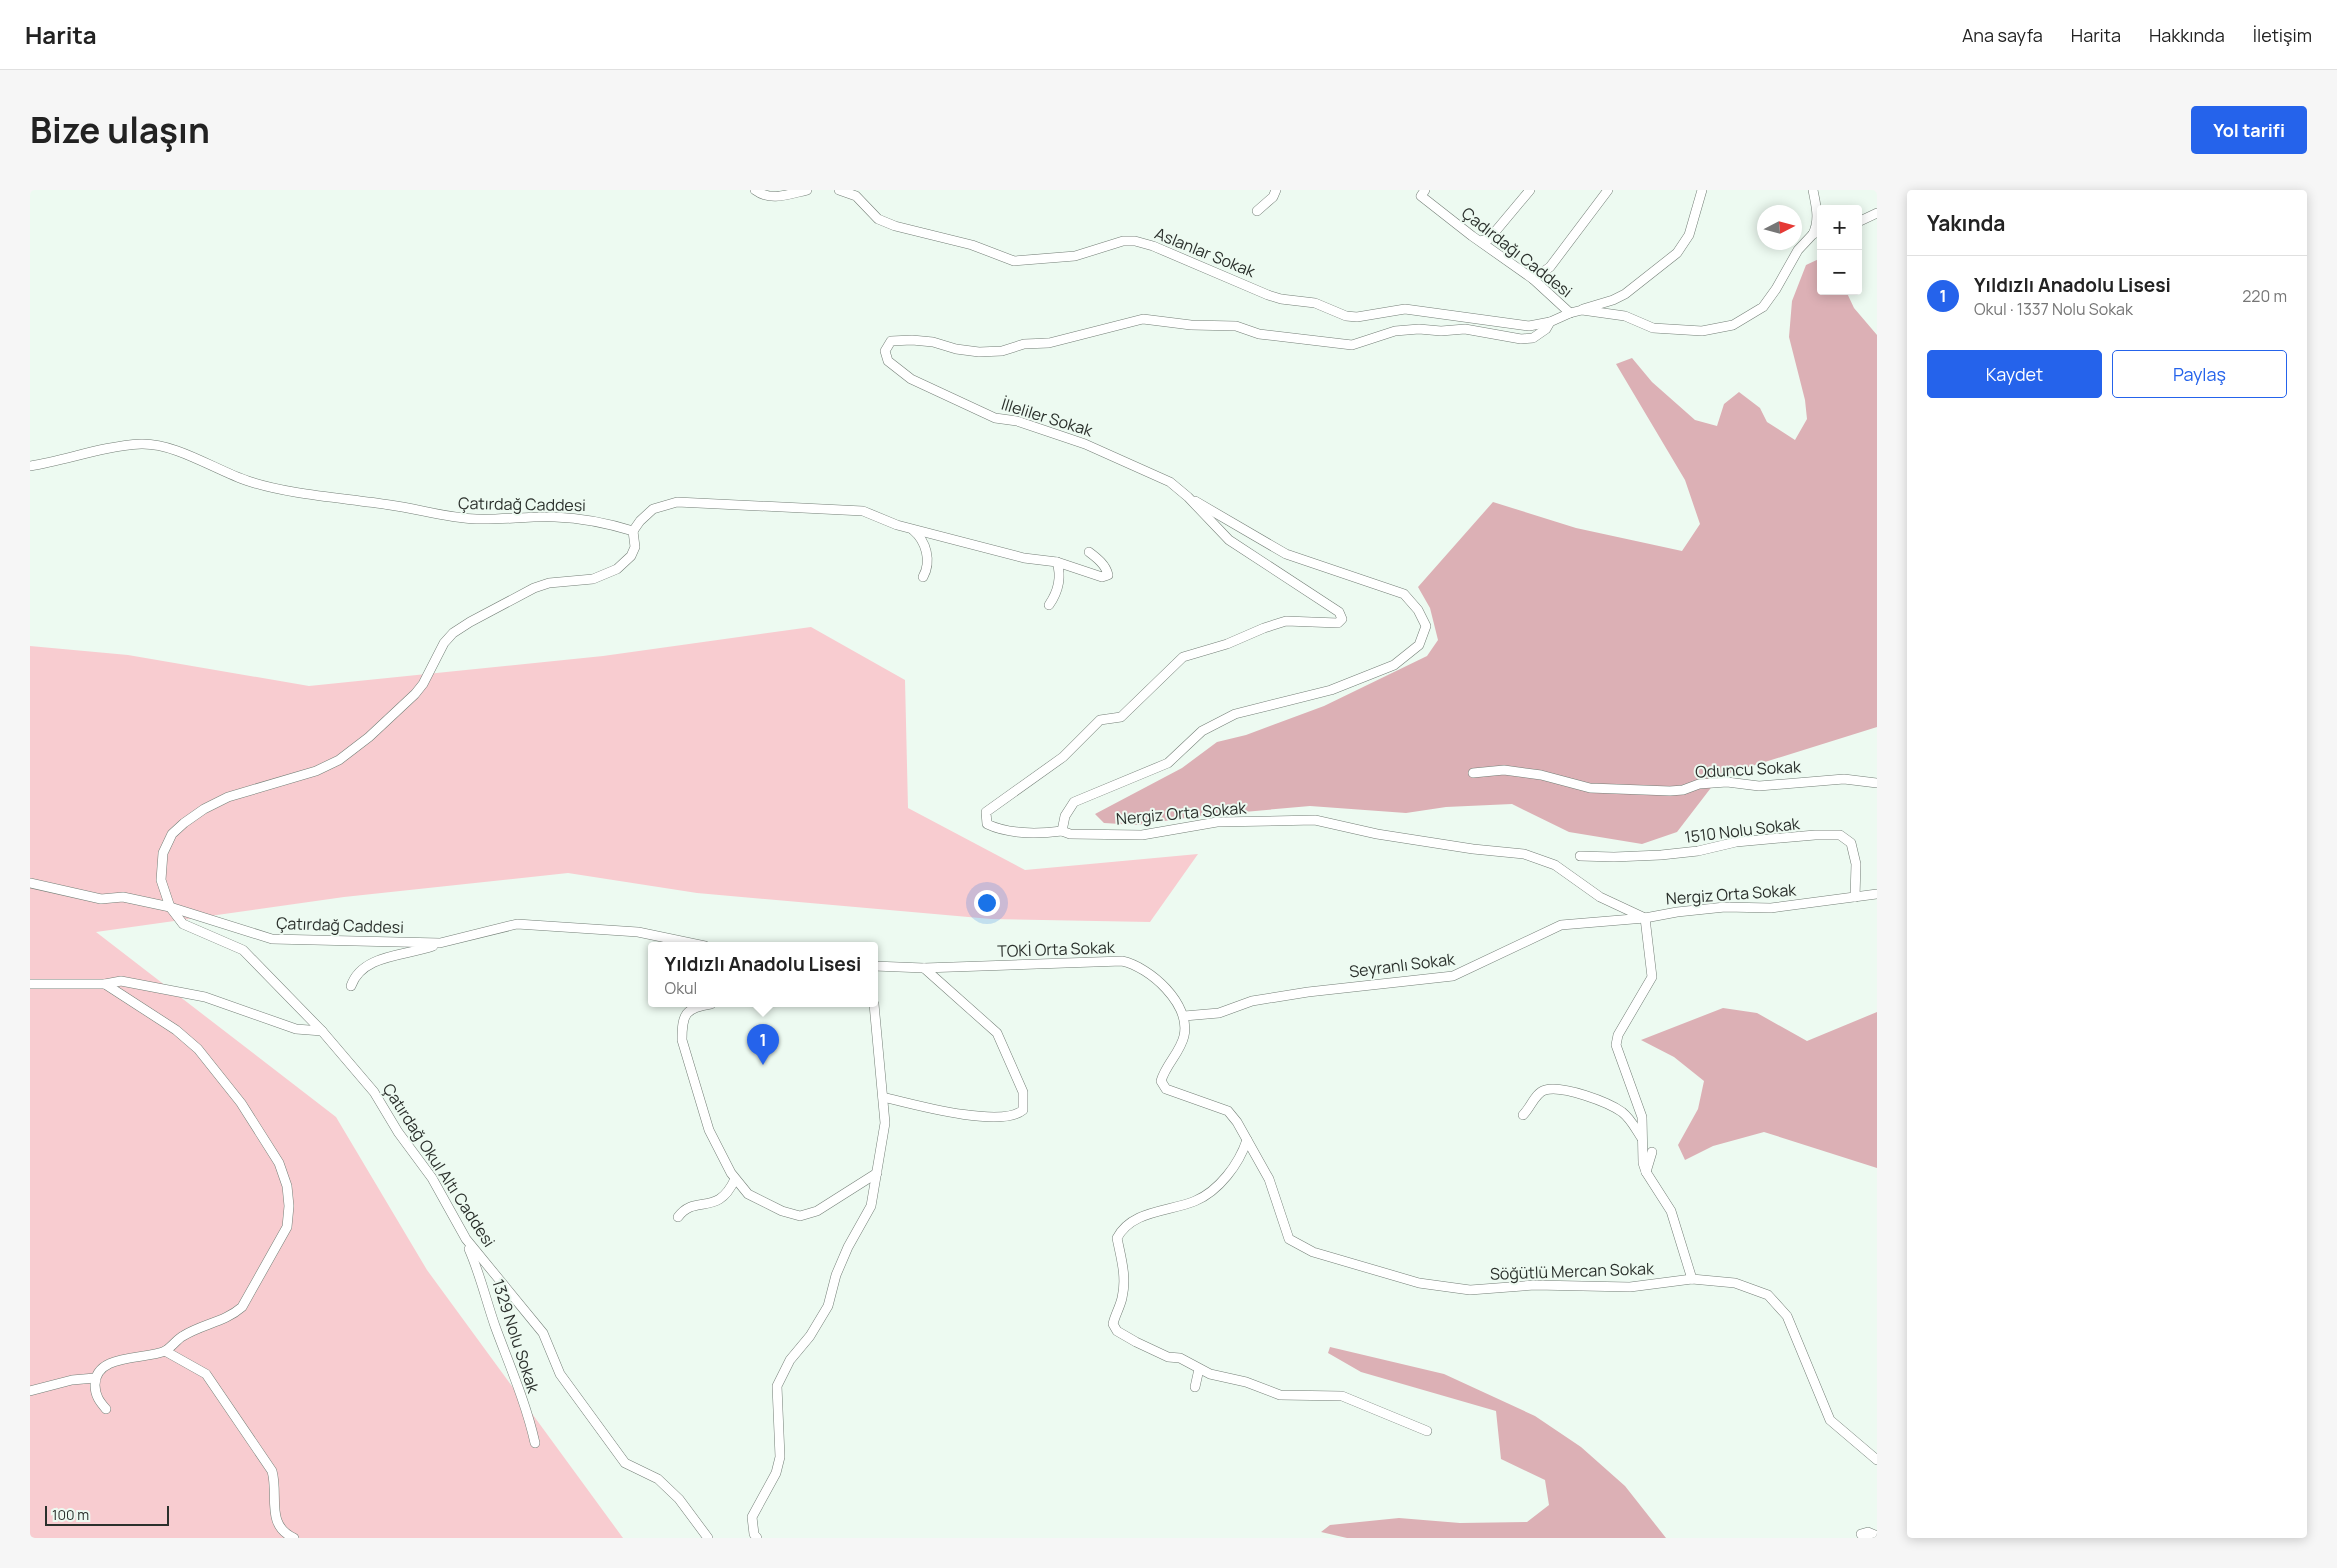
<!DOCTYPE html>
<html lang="tr">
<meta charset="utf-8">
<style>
body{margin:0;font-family:Manrope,sans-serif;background:#f6f6f6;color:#222}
.controls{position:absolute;right:15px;top:15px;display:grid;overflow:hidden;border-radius:5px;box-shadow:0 2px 12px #0003}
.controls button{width:45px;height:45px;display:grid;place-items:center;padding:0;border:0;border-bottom:1px solid #e0e0e0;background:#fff;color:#222;font:25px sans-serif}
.compass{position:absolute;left:1727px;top:15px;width:45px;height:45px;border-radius:50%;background:#fff;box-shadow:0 2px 12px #0003;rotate:84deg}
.scale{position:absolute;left:15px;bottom:12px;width:124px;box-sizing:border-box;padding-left:5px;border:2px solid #2b302c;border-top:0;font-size:14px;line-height:18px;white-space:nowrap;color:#2b302c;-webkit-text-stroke:4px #edfaf1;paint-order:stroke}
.you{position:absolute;left:956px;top:712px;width:18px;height:18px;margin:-12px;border:4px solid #fff;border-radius:50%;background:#1a73e8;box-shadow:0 0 0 8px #1a73e833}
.badge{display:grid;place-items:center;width:32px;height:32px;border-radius:50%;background:#2563eb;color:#fff;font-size:16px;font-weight:700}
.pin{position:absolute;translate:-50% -41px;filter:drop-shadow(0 1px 2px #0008)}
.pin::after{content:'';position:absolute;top:26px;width:18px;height:15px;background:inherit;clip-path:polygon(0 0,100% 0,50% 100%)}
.popup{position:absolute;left:618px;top:752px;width:230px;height:65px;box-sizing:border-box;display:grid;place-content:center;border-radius:5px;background:#fff;filter:drop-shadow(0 1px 4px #0005);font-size:16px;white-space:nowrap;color:#767676}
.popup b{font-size:19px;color:#222}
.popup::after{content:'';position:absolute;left:50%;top:100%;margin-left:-10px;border:10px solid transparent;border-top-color:#fff}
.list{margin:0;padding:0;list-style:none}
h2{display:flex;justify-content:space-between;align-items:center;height:65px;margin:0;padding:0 20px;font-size:21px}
h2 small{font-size:16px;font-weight:400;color:#767676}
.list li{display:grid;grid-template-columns:32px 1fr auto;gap:15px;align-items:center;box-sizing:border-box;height:80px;padding:0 20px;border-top:1px solid #e0e0e0}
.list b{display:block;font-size:19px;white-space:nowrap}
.list p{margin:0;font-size:16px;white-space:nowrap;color:#767676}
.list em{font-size:16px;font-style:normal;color:#767676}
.actions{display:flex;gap:10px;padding:15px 20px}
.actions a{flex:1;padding:11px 0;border:1px solid #2563eb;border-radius:5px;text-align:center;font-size:18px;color:#2563eb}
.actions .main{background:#2563eb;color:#fff}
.map{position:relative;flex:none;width:1847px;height:1348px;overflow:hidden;border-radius:5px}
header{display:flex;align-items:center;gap:30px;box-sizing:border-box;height:70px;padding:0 25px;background:#fff;border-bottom:1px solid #e0e0e0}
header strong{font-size:24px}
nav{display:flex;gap:28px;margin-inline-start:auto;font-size:18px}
.intro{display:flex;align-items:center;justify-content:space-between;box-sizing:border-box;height:120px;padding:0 30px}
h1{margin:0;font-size:35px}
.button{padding:12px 22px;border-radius:5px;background:#2563eb;color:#fff;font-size:18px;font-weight:700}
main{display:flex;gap:30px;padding:0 30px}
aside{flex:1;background:#fff;border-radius:5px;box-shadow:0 2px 12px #0003}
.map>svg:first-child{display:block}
</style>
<header>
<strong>Harita</strong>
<nav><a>Ana sayfa</a><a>Harita</a><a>Hakkında</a><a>İletişim</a></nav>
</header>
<div class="intro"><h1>Bize ulaşın</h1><a class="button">Yol tarifi</a></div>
<main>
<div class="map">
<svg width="1847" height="1348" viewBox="0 0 1847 1348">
<rect width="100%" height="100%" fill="#edfaf1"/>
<!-- green -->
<polygon fill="#f8ccd0" points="781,437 875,490 878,618 995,680 1168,664 1120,732 961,729 667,703 538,683 314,707 66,742 306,927 397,1080 593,1348 0,1348 0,456 98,465 279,496 573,466"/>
<!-- forest -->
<g fill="#dcb0b5">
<polygon points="1791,68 1791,101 1816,101 1824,118 1847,145 1847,537 1690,586 1647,642 1612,654 1539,642 1482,614 1416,617 1376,623 1280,616 1169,626 1107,635 1074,633 1065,624 1152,578 1187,552 1216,545 1294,516 1397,466 1408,450 1400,418 1388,397 1463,312 1546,338 1652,361 1670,334 1655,290 1586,174 1602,168 1622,192 1665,230 1687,236 1694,214 1709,202 1730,218 1737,232 1765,250 1777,229 1775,210 1759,147 1762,111 1776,75"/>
<polygon points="1693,818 1727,823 1777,851 1847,822 1847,978 1734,942 1683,956 1655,970 1648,955 1668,919 1674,891 1644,867 1611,850"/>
<polygon points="1300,1157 1414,1184 1505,1226 1551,1257 1595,1296 1636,1348 1317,1348 1291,1342 1300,1335 1369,1328 1430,1333 1497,1332 1519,1315 1515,1290 1471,1269 1466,1221 1331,1182 1298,1163"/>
</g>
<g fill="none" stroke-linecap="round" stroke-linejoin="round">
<defs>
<g id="minor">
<path d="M725,0C741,12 759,4 777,0"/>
<polyline points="809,0 826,6 848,29 865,36 942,55 984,71 1045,66 1093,51 1105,51 1123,56 1238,105 1251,109 1285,113 1316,126 1327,127 1375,119 1499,136 1520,132 1540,123 1552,120 1595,126 1623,138 1672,141 1703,135 1733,117 1746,99 1768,60 1783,44 1791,41"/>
<polyline points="1395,0 1391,6 1442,46 1503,89 1540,123"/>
<polyline points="1227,21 1243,7 1246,0"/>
<polyline points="1828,32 1847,23"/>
<path d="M1783,44C1790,29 1786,16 1783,0"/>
<polyline points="1450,51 1459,49 1500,0"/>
<polyline points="1503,89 1520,77 1578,0"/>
<polyline points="1553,119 1583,110 1595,104 1647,63 1659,45 1672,0"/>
<path d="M0,276C37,270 73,256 111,254C146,253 185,280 218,291C260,305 315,308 360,315C389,319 417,328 446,329C472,330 499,326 525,327C553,328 577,333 603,341"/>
<polyline points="1165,311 1256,364 1374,404 1388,420 1396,436 1389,455 1364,475 1301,500 1205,524 1172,541 1138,573 1044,612 1035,626 1032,641 1040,644 1112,645 1187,632 1285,630 1347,644 1443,659 1494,664 1525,675 1570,707 1615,728"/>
<path d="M883,340C896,351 902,371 893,387"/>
<polyline points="603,341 605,357 601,366 587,379 563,389 519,393 504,398 440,432 423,443 414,453 393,494 385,504 339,547 309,570 286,581 198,607 174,619 154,633 142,644 133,663 131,690 140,717 153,734 213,760 292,841 344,902 368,942 402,988 436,1049 513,1143 530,1184 595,1273 628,1289 649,1309 678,1348"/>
<path d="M603,341L610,331L623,319L647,312L833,321L867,335L994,368L1027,372L1072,387L1078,385C1076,375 1067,368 1059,362"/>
<path d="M1019,415C1028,402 1032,388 1027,372"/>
<polyline points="1443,583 1474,580 1511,585 1560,598 1640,601 1653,600 1669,594 1697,592 1729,596 1814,589 1847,593"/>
<path d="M1032,641C1008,644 980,645 957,634L956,622L1033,567L1070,530L1091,527L1153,467L1197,454L1234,438L1256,431L1308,433L1312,429L1309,422L1199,350L1158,307L1140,292L1055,254L987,231L965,228L881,189L858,171L855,161L861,151L882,150L903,152L926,159L949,162L972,161L994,154L1019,153L1113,129L1161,135L1206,136L1229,144L1322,155L1365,141L1389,139L1411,141L1435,139L1491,149L1503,148L1516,139L1520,132"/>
<polyline points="1550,666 1584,667 1631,665 1668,661 1706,652 1785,645 1810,645 1821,653 1826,674 1825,707"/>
<polyline points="0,693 71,709 93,707 140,717 242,749 410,753 487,734 608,742 675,756"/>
<polyline points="1615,728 1622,787 1588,845 1586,855 1612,927 1613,973 1616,982 1641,1021 1662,1089"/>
<path d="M844,776L894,778L1092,771C1120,777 1161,814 1154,846C1150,863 1136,874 1131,891L1136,899L1198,921L1207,932L1239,989L1259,1049L1283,1062L1389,1093L1440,1100L1505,1095L1600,1097L1662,1089L1705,1093L1738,1105L1757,1126L1800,1230L1847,1270"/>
<polyline points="0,794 75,794 91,791 175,807 266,839 292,841"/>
<path d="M75,794L146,840L168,859L211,913L249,973L257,996L259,1016L257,1037L212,1117C195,1132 172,1134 153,1146C147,1149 142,1157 135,1161C115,1170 65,1163 65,1195C65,1206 70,1212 76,1219"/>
<path d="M321,796C332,764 376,766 403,756"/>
<path d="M681,814C655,818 652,824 652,850L679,940L701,983L718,1004L752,1021L770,1026L787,1021L847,983"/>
<polyline points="1154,826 1189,823 1222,811 1278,802 1423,786 1531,735 1615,728 1647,722 1695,717 1741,718 1847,704"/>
<path d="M853,907C882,914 971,939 993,920V902L967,843L894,778"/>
<path d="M1493,925C1501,917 1505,903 1515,900C1533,895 1578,912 1592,922C1601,929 1605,938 1611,947"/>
<path d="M1217,950C1209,974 1189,1001 1165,1011C1138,1022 1102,1020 1087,1048C1091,1068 1097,1087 1092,1108C1090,1117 1085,1125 1083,1134L1087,1141L1106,1152L1138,1167L1150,1168L1180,1184L1216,1192L1250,1205L1312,1206L1397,1241"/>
<polyline points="1616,982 1622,962"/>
<path d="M648,1027C666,1003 687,1028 705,989"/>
<path d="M439,1059C450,1084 456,1110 465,1136C479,1174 496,1213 505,1253"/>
<path d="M135,1161L176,1184L242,1281C249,1306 235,1335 264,1348"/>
<polyline points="1165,1197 1169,1179"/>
<polyline points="0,1201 42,1190 65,1188"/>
<polyline points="727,1348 724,1344 722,1327 746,1283 750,1267 747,1196 760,1170 780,1146 798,1116 806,1085 818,1057 841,1016 855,933 844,814"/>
<polyline points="1834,1348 1831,1344 1838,1342 1847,1346"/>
</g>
</defs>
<!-- minor casing -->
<use href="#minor" stroke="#747f77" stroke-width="10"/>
<!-- minor -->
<use href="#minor" stroke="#fff" stroke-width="9"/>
</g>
<g text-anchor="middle" stroke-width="4" stroke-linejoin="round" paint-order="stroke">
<!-- street labels -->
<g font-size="16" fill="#2b302c" stroke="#edfaf1">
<text transform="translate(1175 62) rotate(22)" y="6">Aslanlar Sokak</text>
<text transform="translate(1487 62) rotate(38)" y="6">Çadırdağı Caddesi</text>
<text transform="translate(1017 227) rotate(17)" y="6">İlleliler Sokak</text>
<text transform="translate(492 314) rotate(1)" y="6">Çatırdağ Caddesi</text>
<text transform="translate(1718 579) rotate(-3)" y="6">Oduncu Sokak</text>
<text transform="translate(1151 623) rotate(-5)" y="6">Nergiz Orta Sokak</text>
<text transform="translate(1712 640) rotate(-7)" y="6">1510 Nolu Sokak</text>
<text transform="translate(1701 704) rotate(-4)" y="6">Nergiz Orta Sokak</text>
<text transform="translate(310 735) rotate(2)" y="6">Çatırdağ Caddesi</text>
<text transform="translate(1026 759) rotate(-2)" y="6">TOKİ Orta Sokak</text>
<text transform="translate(1372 775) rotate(-7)" y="6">Seyranlı Sokak</text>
<text transform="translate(409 975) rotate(57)" y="6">Çatırdağ Okul Altı Caddesi</text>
<text transform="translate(1542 1081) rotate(-2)" y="6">Söğütlü Mercan Sokak</text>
<text transform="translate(486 1146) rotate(72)" y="6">1329 Nolu Sokak</text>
</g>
</g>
</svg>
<div class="controls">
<button>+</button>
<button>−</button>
</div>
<svg class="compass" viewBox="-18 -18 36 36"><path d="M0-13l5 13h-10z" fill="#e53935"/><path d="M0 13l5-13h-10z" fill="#767676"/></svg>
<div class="scale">100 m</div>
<div class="you"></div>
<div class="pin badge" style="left:733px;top:875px">1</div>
<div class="popup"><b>Yıldızlı Anadolu Lisesi</b>Okul</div>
</div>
<aside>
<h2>Yakında<small></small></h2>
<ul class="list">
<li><span class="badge">1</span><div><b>Yıldızlı Anadolu Lisesi</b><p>Okul · 1337 Nolu Sokak</p></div><em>220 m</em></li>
</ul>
<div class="actions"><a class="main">Kaydet</a><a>Paylaş</a></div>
</aside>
</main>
